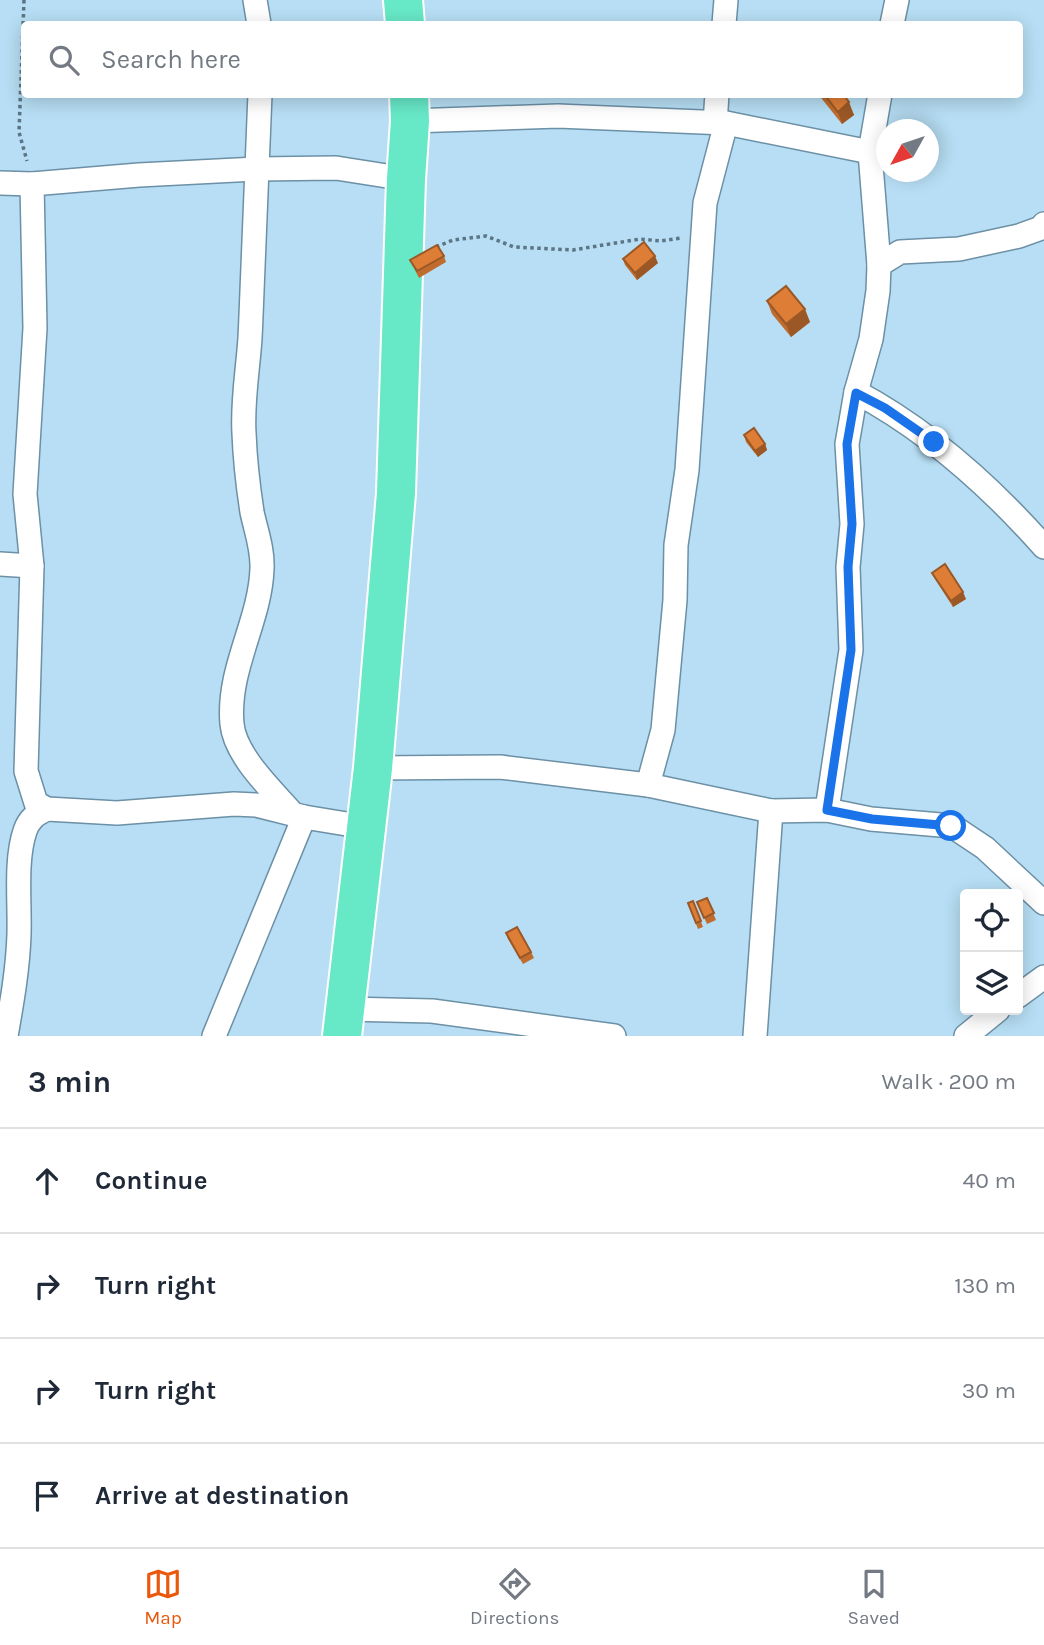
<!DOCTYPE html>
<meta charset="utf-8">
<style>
body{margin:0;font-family:Karla,sans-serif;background:#f6f6f7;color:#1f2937}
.controls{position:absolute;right:21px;bottom:21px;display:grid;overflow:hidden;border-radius:7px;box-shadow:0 4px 18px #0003}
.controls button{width:63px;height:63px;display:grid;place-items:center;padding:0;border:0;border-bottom:2px solid #e0e1e3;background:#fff;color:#1f2937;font:35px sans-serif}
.compass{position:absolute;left:876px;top:119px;width:63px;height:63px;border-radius:50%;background:#fff;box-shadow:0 4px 18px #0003;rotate:230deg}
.stop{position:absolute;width:21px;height:21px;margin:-16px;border:5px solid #1a73e8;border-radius:50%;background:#fff}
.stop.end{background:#1a73e8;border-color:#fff;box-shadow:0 2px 7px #0008}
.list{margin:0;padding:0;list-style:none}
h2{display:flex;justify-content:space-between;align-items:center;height:91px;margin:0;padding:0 28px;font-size:30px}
h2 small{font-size:23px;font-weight:400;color:#747a83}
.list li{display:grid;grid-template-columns:46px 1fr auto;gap:21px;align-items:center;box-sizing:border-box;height:105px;padding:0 28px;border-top:2px solid #e0e1e3}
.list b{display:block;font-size:26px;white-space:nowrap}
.list em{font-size:23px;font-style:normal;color:#747a83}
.icon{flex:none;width:38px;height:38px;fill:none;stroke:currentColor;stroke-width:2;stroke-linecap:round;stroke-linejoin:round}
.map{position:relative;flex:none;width:1044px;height:1036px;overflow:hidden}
.search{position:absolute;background:#fff;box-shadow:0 4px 18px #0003;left:21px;right:21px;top:21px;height:77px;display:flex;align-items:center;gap:18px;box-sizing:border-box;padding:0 24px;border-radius:7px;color:#747a83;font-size:26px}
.sheet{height:511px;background:#fff}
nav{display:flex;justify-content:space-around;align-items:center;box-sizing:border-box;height:98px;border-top:2px solid #e0e1e3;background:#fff;font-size:19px;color:#747a83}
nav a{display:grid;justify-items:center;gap:4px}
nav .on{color:#ea580c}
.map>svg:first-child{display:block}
</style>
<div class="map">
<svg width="1044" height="1036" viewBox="0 0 1044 1036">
<rect width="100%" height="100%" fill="#b7def4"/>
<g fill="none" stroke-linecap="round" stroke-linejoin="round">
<defs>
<g id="street">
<polyline points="255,0 259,24"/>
<polyline points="724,24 726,0"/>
<polyline points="892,24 897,0"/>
<path d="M260,94C257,176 254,257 250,338C248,369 242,402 244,433C245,459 248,486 252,512C256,531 263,549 262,569C260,622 227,669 232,724C235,756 273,791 293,814"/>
<polyline points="410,121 558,116 726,123 870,152"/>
<polyline points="715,123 717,94"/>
<polyline points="0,183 32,184 139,175 257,169 336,168 406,179"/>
<polyline points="32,184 35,328 25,494 32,566 26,771 36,803 47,809 117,813 234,804 256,805 304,817 365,827"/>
<polyline points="879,265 900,252 959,249 1019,236 1041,228 1044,224"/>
<path d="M856,392C927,430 991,487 1044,547"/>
<polyline points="0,564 32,566"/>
<polyline points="373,768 500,767 648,785 771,811 827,810 871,819 952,826 985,848 1044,903"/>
<polyline points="648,785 663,730 675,600 676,545 687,470 705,203 726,123"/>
<polyline points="827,810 851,650 848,567 852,524 847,444 856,392 871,339 878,291 879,265 870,152 880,94"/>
<polyline points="1018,996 1044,977"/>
<polyline points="346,1009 432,1011 614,1036"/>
<path d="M6,1036C12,1002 18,968 19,934C20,903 15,860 25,831C29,819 36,814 47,809"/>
<polyline points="214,1036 304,817"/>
<polyline points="755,1036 771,811"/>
<polyline points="966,1036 998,1010"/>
</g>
<g id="highway">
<polyline points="403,0 405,24"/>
<polyline points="342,1036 373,768 396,493 406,179 410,121 409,94"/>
</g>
</defs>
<!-- street casing -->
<use href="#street" stroke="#6c90a5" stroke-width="26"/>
<!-- highway casing -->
<use href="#highway" stroke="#fff" stroke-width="42"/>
<!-- path -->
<g stroke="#5c7584" stroke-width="3.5" stroke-dasharray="3.5 3.5" stroke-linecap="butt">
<polyline points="24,0 19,132 27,161"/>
<polyline points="436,247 453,240 486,236 514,247 573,250 640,239 661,241 682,238"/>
</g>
<!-- street -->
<use href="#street" stroke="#fff" stroke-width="23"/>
<!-- highway -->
<use href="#highway" stroke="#67e8c7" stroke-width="38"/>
</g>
<!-- wall -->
<g fill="#bf6c2e">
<polygon points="818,94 843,94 854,115 842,124"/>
<polygon points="444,256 446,262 419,278 410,260"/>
<polygon points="623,259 658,263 637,280 625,265"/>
<polygon points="767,301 810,322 791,337 772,314"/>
<polygon points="744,435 765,444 767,450 758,457 746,442"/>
<polygon points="932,573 966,599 953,607 935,579"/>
<polygon points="707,898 716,920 707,924 700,909"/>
<polygon points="693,901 703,927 698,929 688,903"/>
<polygon points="506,933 531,952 534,958 523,964 508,939"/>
</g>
<!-- shaded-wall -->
<g fill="#9b5826">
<polygon points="849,102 854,115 842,124 838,112"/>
<polygon points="655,256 658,263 637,280 635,273"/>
<polygon points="805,309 810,322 791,337 786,324"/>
<polygon points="765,444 767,450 758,457 755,451"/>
<polygon points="963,592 966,599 953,607 951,601"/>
</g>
<!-- building -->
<g fill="#de7d36" stroke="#9b5826" stroke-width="2">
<polygon points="824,94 843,94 849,102 838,112"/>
<polygon points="644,242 655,256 635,273 623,259"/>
<polygon points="437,245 444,256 417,271 410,260"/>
<polygon points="786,286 805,309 786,324 767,301"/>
<polygon points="754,428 765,444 755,451 744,435"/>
<polygon points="945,564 963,592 951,601 932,573"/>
<polygon points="707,898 714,913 704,918 697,902"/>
<polygon points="693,901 701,921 696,923 688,903"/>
<polygon points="517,927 531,952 520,958 506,933"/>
</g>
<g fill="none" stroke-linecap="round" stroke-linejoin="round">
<!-- route -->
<polyline stroke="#1a73e8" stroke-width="9" points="934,442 885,408 856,393 847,444 852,524 848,567 851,650 827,810 872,819 951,826"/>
</g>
</svg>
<div class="controls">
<button><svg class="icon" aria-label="locate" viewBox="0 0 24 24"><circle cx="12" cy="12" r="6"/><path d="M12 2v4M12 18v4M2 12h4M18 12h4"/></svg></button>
<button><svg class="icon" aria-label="layers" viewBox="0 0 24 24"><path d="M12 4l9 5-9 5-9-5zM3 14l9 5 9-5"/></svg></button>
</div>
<svg class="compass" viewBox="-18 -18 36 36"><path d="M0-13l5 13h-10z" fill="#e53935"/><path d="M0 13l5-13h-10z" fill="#747a83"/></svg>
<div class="stop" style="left:951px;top:826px"></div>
<div class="stop end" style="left:934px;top:442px"></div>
<div class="search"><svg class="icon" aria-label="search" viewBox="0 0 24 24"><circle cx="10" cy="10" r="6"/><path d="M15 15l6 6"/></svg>Search here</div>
</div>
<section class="sheet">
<h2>3 min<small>Walk · 200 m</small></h2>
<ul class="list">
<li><svg class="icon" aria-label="ahead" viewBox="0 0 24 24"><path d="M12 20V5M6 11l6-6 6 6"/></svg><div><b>Continue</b></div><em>40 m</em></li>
<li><svg class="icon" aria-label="right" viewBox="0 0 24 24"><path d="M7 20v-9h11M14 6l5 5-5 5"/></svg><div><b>Turn right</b></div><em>130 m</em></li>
<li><svg class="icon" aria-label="right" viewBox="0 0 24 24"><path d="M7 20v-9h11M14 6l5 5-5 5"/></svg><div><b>Turn right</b></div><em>30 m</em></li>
<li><svg class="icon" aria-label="arrive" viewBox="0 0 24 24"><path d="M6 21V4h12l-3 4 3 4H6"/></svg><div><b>Arrive at destination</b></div></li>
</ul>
</section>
<nav>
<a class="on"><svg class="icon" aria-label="map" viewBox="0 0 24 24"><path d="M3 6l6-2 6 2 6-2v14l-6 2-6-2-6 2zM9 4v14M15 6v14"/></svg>Map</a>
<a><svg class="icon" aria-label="directions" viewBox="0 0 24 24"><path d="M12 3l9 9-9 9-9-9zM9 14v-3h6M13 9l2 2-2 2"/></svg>Directions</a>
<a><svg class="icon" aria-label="saved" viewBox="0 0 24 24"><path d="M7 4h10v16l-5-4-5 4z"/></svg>Saved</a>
</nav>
